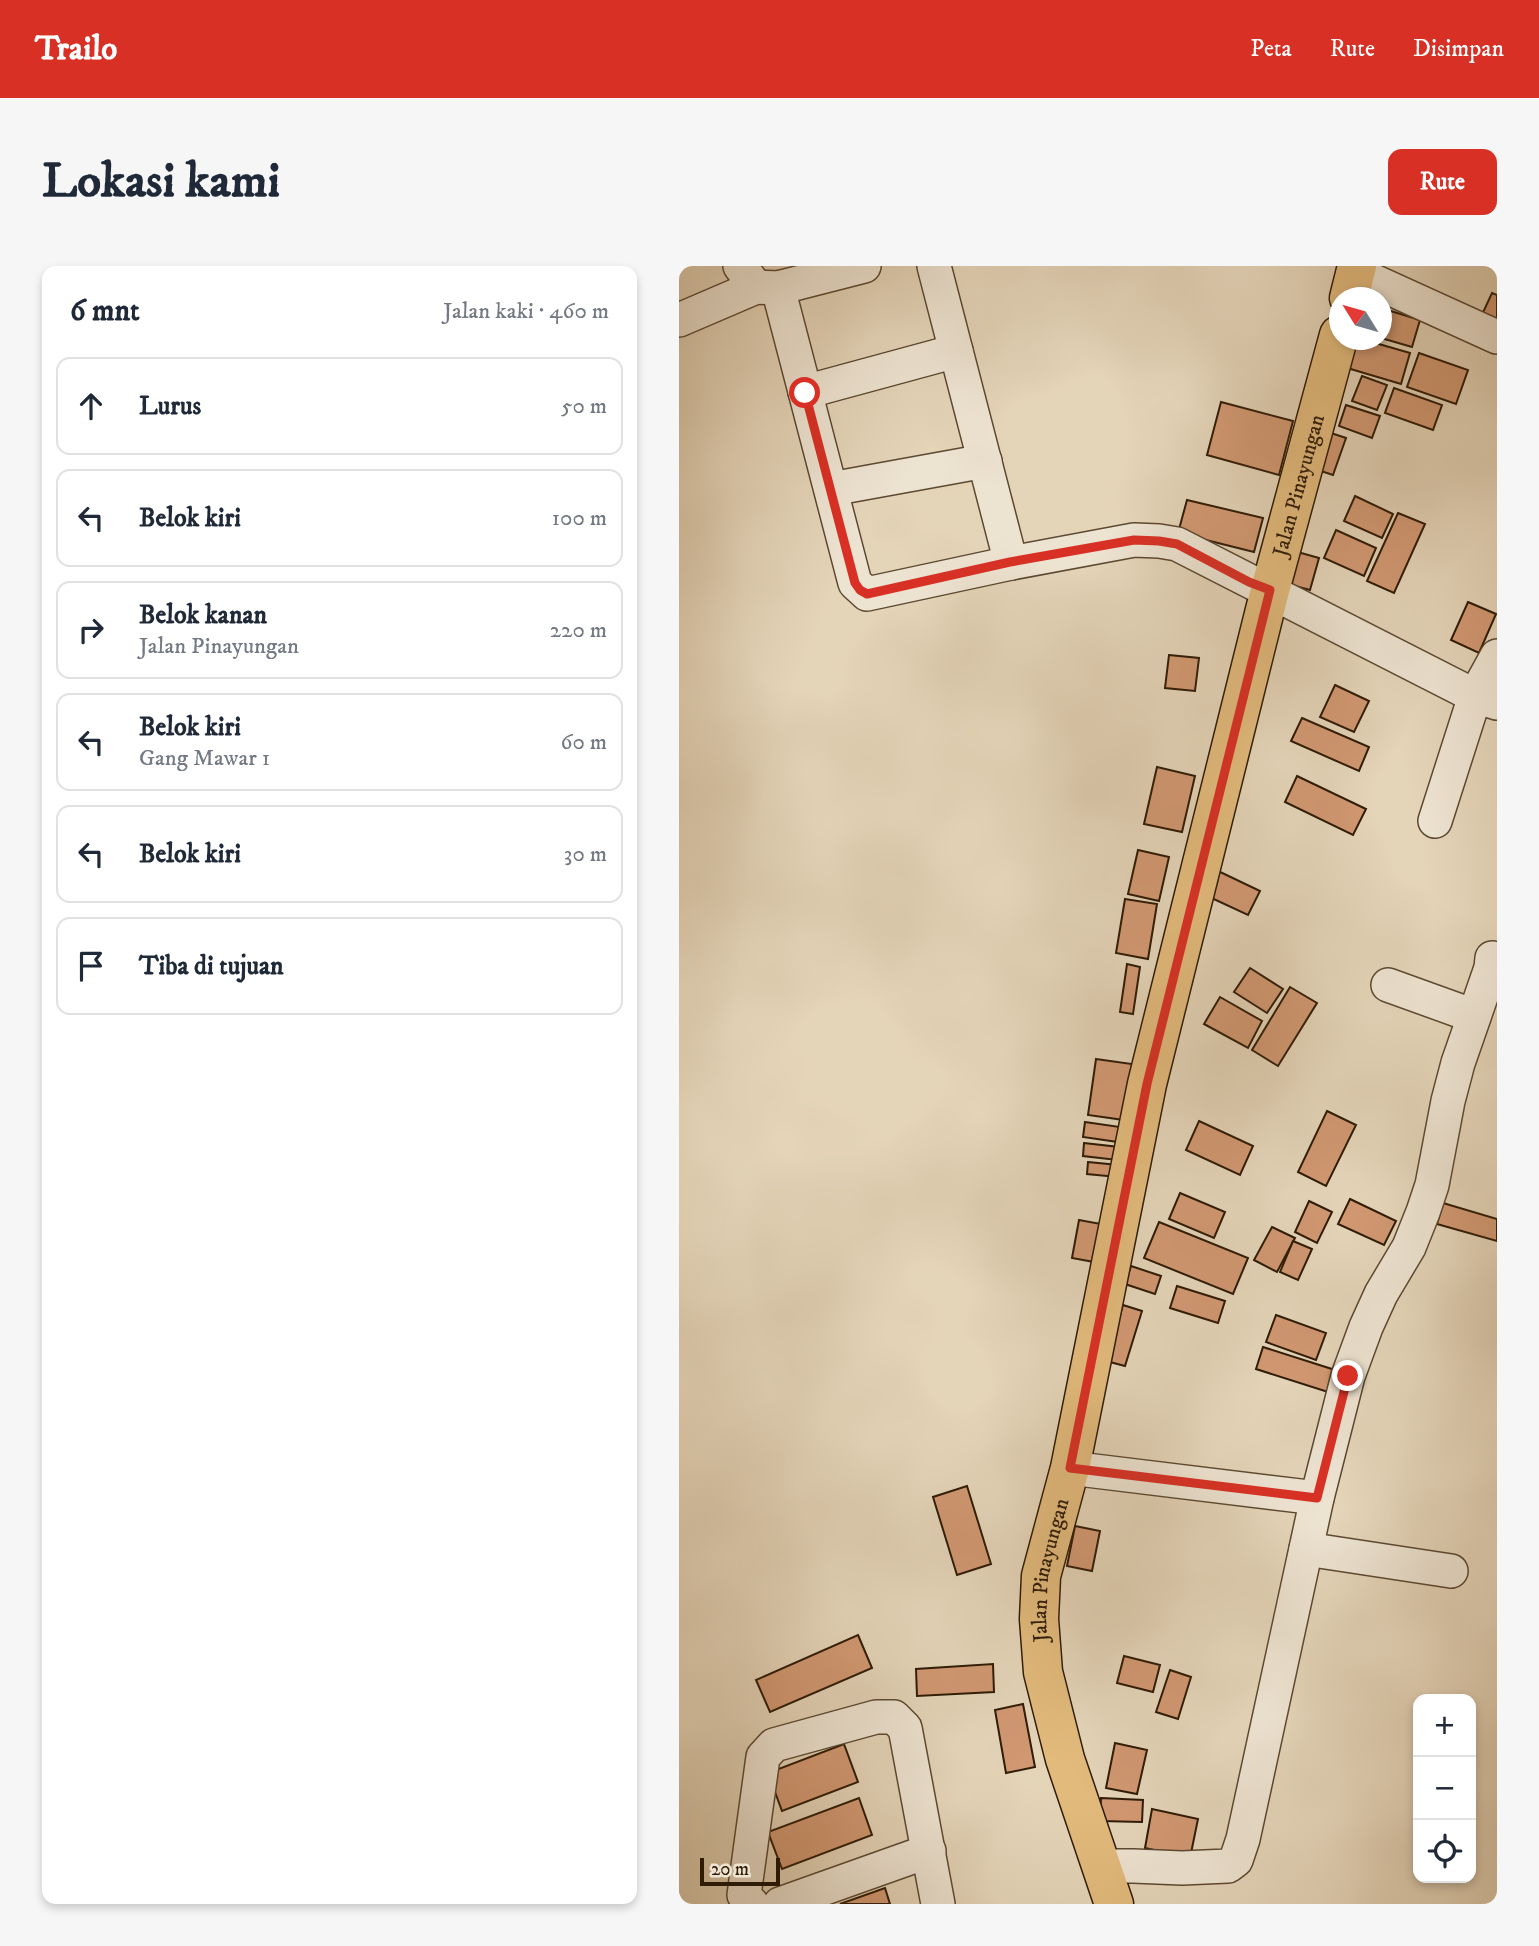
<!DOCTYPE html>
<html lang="id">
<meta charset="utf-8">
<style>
body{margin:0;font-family:"IM FELL DW Pica",serif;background:#f6f6f7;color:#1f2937}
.controls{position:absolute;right:21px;bottom:21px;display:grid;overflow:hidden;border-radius:14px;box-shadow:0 4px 10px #0003}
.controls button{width:63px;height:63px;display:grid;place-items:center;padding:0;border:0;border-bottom:2px solid #e0e1e3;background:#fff;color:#1f2937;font:35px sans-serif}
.compass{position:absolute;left:650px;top:21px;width:63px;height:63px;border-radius:50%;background:#fff;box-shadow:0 4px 10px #0003;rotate:307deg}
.scale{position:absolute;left:21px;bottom:18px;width:80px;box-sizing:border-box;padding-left:7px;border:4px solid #2f1b06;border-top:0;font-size:19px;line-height:24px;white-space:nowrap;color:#2f1b06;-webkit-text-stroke:5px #ede3d1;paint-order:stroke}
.stop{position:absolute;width:21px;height:21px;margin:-16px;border:5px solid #d93025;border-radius:50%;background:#fff}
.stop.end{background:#d93025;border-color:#fff;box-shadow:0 2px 7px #0008}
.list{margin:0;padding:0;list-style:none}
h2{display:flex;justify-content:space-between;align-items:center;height:91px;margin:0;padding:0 28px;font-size:30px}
h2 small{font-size:23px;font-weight:400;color:#747a83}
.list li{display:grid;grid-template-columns:46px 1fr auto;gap:21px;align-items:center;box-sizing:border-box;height:98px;margin:0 14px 14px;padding:0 14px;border:2px solid #e0e1e3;border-radius:14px}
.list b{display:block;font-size:26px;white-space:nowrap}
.list p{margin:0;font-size:23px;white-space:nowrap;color:#747a83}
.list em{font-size:23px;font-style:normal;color:#747a83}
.icon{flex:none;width:38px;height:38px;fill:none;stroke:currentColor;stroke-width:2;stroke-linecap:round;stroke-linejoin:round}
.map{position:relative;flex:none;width:818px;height:1638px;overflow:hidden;border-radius:14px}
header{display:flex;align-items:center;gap:42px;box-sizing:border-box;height:98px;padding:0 35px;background:#d93025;color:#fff}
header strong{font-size:33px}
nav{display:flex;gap:38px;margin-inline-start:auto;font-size:24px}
.intro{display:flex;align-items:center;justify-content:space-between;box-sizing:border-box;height:168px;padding:0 42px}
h1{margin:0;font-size:49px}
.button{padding:18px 32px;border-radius:14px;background:#d93025;color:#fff;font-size:24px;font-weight:700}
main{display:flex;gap:42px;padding:0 42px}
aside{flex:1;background:#fff;border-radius:14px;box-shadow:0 4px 10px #0003}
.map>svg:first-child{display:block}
</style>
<header>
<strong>Trailo</strong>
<nav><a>Peta</a><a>Rute</a><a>Disimpan</a></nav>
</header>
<div class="intro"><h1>Lokasi kami</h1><a class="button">Rute</a></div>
<main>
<aside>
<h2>6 mnt<small>Jalan kaki · 460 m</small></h2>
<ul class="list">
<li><svg class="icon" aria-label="ahead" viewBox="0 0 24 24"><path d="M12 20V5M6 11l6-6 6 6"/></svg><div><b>Lurus</b></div><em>50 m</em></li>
<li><svg class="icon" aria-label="left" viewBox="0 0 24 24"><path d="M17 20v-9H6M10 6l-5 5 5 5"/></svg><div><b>Belok kiri</b></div><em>100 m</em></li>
<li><svg class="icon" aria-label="right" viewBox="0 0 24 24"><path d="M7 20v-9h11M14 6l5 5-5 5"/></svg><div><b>Belok kanan</b><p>Jalan Pinayungan</p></div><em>220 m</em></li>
<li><svg class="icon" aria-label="left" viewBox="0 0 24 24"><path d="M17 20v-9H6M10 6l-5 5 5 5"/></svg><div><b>Belok kiri</b><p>Gang Mawar 1</p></div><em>60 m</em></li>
<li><svg class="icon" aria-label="left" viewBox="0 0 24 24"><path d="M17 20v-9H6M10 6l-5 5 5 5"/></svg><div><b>Belok kiri</b></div><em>30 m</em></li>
<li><svg class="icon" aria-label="arrive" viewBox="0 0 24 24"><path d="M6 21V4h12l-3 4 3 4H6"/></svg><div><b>Tiba di tujuan</b></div></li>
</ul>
</aside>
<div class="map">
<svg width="818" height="1638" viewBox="0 0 818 1638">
<rect width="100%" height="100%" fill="#e4d4b8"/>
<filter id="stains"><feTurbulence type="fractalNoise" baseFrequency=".00286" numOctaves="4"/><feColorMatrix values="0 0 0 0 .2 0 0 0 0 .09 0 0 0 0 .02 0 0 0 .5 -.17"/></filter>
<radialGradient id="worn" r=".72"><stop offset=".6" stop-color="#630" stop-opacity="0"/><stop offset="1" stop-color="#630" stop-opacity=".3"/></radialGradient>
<!-- building -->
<g fill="#d19872" stroke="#2f1b06" stroke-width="2">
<polygon points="813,27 818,29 818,64 800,55"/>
<polygon points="702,42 741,54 733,81 702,72"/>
<polygon points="674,74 686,74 731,87 722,118 665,101"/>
<polygon points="740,87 789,104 777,138 728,121"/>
<polygon points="683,110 708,119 698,144 673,135"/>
<polygon points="715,122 763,139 754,164 706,147"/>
<polygon points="542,136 614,155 600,209 528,189"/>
<polygon points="667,139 701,150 693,172 660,160"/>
<polygon points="652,167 667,172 654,209 639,204"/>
<polygon points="676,230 714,248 703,272 665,255"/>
<polygon points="508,234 584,252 575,286 499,267"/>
<polygon points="719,247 746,258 715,327 688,315"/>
<polygon points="657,264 697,282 685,310 645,292"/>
<polygon points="615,285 640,292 631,324 605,317"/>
<polygon points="789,336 817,348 800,387 772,374"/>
<polygon points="490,389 520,392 516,425 486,422"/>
<polygon points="656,419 690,435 675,466 641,451"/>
<polygon points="623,452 690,481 680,505 612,475"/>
<polygon points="478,501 516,510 503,566 465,558"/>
<polygon points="618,510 687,543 674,569 606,536"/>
<polygon points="459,584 490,591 480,635 449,628"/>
<polygon points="537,604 581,625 569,649 526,629"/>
<polygon points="446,633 478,638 469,693 437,687"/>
<polygon points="448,698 461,701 454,748 441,746"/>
<polygon points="571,702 604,723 588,747 555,726"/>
<polygon points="611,721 638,737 599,800 573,784"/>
<polygon points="541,731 583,755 569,782 525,758"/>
<polygon points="417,793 453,798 445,854 409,849"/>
<polygon points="648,845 677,859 647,920 619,906"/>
<polygon points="520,855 574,880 561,909 507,884"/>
<polygon points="406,856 441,861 439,876 404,871"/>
<polygon points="405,877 440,881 438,894 404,890"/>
<polygon points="409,896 439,899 438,911 408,908"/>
<polygon points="501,927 546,946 535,972 490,953"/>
<polygon points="671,933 717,955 705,979 659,958"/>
<polygon points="630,935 653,946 638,977 616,966"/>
<polygon points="764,937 818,953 818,975 758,958"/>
<polygon points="400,954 422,958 415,996 393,992"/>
<polygon points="480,956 569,992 554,1028 465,992"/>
<polygon points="593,961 616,972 598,1006 575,994"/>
<polygon points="614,975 633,983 619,1014 601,1006"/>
<polygon points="452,1000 482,1010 476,1028 446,1018"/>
<polygon points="498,1020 546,1035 539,1057 491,1042"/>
<polygon points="444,1039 463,1045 446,1100 427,1095"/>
<polygon points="597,1049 647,1067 637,1094 587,1076"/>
<polygon points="584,1081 656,1104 649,1126 577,1103"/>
<polygon points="288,1220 312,1298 278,1309 254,1231"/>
<polygon points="396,1260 421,1265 413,1305 388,1300"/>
<polygon points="179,1369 193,1402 91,1446 77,1414"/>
<polygon points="445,1390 481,1399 474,1426 438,1417"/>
<polygon points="314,1398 315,1426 238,1430 237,1403"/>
<polygon points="491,1404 512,1411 499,1453 477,1446"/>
<polygon points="344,1438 356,1501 327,1507 316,1444"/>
<polygon points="436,1477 468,1484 458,1528 427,1522"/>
<polygon points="165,1478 179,1516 103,1545 89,1507"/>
<polygon points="180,1532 193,1569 103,1603 89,1566"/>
<polygon points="422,1532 464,1534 463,1556 421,1555"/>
<polygon points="473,1543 519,1553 511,1592 466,1582"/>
<polygon points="206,1622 211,1638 161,1638"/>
</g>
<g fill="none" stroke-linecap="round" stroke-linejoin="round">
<defs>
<g id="minor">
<polyline points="61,0 77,21 99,22 185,0"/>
<polyline points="255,0 332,297"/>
<polyline points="677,7 818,71"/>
<polyline points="99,22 176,317 188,328 332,297 455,274 480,275 498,278 796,430 818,437"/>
<polyline points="0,54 77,21"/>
<polyline points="126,126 277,85"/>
<polyline points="152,223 306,195"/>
<polyline points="756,555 796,430 818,390"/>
<polyline points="709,719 795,750"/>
<polyline points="391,1202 638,1232"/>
<polyline points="627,1283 772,1305"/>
<polyline points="423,1600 454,1600 503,1602 549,1600 557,1594 564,1573 638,1232 669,1110 687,1061 702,1028 730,981 744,946 753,919 769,835 779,797 812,702 813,692"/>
<polyline points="73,1638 65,1629 84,1491 95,1479 197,1451 215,1451 226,1462 259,1638"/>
<polyline points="101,1638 250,1585"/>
</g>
<g id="major">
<polyline points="670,32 678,0"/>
<path id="s1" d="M435,1638L386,1493L364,1406L360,1353L362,1310L391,1202L468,818L591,324L660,69"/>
</g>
</defs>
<!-- minor casing -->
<use href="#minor" stroke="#5c4932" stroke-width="36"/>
<!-- major casing -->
<use href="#major" stroke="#2f1b06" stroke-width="41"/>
<!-- minor -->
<use href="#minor" stroke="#ede3d1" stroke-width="33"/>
<!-- major -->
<use href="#major" stroke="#e2ba7c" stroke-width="38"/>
</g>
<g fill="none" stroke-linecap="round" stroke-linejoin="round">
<!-- route -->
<polyline stroke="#d93025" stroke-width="9" points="126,127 176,317 181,324 188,328 331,296 455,274 480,275 498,278 570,316 591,324 468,818 391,1202 638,1232 669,1110"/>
</g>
<g text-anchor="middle" stroke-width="6" stroke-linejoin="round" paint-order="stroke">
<!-- street labels -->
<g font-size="21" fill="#2f1b06" stroke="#ede3d1">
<text dy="7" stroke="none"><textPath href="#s1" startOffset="1460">Jalan Pinayungan</textPath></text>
<text dy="7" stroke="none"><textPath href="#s1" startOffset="346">Jalan Pinayungan</textPath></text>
</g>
</g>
<rect width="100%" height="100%" filter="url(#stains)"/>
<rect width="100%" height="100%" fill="url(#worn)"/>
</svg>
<div class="controls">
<button>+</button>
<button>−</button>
<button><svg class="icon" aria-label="locate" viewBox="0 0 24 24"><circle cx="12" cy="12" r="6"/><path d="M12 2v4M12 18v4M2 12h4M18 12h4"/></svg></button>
</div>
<svg class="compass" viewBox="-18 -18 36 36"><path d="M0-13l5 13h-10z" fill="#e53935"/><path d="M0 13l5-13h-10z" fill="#747a83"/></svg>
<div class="scale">20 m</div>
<div class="stop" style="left:126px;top:127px"></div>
<div class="stop end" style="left:669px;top:1110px"></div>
</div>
</main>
